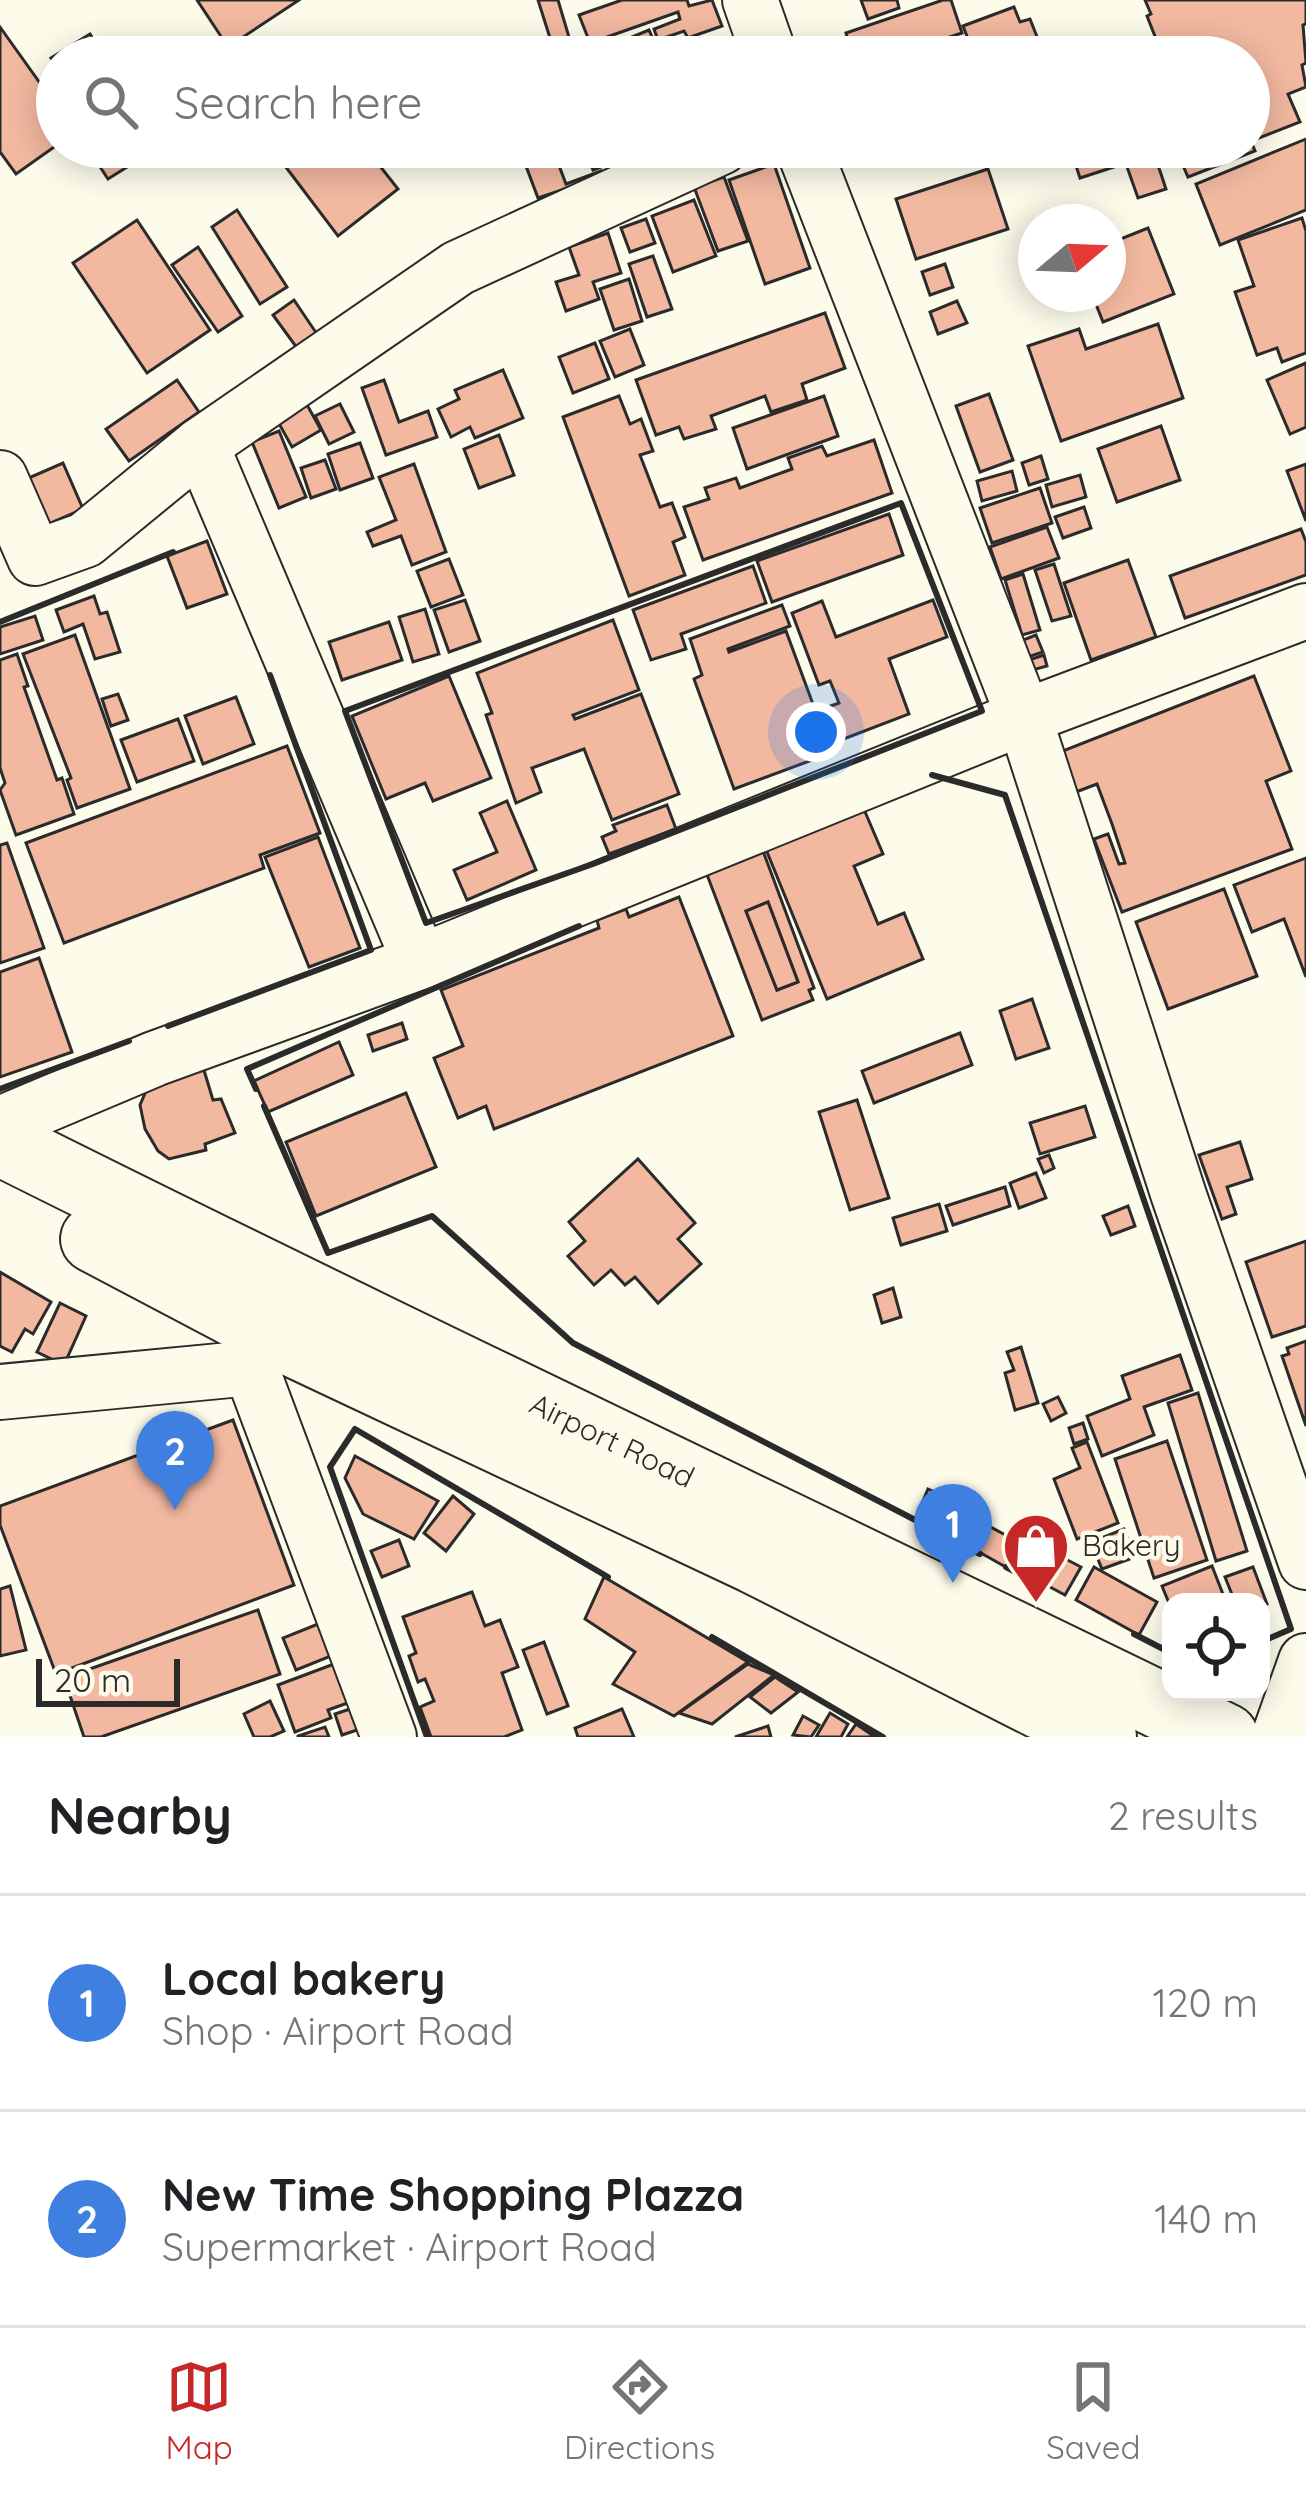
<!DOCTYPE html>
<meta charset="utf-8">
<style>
body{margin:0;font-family:Quicksand,sans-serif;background:#f2f2f2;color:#202124}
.controls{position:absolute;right:36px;bottom:36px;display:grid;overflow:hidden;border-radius:24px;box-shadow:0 6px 30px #0003}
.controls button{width:108px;height:108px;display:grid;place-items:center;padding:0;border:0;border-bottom:3px solid #e0e0e0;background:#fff;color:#202124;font:60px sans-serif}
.compass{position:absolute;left:1018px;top:204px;width:108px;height:108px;border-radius:50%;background:#fff;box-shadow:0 6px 30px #0003;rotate:71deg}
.scale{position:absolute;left:36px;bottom:30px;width:144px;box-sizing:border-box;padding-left:12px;border:6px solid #2b2b2b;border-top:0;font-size:33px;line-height:42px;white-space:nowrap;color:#2b2b2b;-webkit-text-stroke:9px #fdfbea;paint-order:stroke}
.you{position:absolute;left:816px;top:732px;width:42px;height:42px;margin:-30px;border:9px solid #fff;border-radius:50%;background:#1a73e8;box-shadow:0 0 0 18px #1a73e833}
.badge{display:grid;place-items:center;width:78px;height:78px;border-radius:50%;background:#c62828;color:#fff;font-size:39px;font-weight:700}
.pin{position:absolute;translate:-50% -99px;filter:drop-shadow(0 3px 6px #0008)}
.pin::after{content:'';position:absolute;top:63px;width:42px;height:36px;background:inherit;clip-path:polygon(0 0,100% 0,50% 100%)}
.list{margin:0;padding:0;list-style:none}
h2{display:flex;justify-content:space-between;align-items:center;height:156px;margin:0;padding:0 48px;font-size:51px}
h2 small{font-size:39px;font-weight:400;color:#757577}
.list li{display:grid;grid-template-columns:78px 1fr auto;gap:36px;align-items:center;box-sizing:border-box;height:216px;padding:0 48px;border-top:3px solid #e0e0e0}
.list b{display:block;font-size:45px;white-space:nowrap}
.list p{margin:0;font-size:39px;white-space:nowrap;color:#757577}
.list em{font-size:39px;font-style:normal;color:#757577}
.icon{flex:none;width:66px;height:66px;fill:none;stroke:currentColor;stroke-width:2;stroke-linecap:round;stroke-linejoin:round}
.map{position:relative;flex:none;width:1306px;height:1737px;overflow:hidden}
.search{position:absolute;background:#fff;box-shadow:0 6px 30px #0003;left:36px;right:36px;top:36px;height:132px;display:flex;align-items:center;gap:30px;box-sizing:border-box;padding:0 42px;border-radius:66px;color:#757577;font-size:45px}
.sheet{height:588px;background:#fff}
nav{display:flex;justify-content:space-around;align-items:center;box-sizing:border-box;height:168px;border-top:3px solid #e0e0e0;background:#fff;font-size:33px;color:#757577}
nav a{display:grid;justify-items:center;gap:6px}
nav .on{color:#c62828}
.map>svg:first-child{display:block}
</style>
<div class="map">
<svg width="1306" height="1737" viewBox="0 0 1306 1737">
<rect width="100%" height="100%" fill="#fdfbea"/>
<!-- building -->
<g fill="#f2b8a0" stroke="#2b2b2b" stroke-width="3" fill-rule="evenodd">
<polygon points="197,0 299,0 228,47"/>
<polygon points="538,0 558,0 574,54 556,57"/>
<polygon points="622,0 687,0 689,6 712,0 722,26 688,38 684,31 658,40 654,29 680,19 678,12 590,43 579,15"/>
<polygon points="861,0 897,0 899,8 868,19"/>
<polygon points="943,0 951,0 962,33 889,57 853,57 846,33"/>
<polygon points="1145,0 1306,0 1306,24 1303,25 1306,63 1302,65 1306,87 1288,94 1300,122 1251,141 1255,151 1188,177 1175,147 1249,147 1249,57 1148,57 1147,54 1160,49 1147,16 1151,14"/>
<polygon points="1014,7 1020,22 1030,19 1045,57 975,57 963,26"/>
<polygon points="0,27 57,107 57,145 16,174 0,152"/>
<polygon points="649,30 656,46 634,55 627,39"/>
<polygon points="90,34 104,57 57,57 57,67 51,58"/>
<polygon points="623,38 630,57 590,57 588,52"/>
<polygon points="957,46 962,57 930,57"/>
<polygon points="1306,139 1306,210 1220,245 1196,184"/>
<polygon points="87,147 159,147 108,179"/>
<polygon points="293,147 365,147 398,189 338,236 282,162 296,151"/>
<polygon points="520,147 533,147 537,158 525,163"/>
<polygon points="584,147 655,147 593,170"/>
<polygon points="1070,147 1111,147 1117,166 1080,178"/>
<polygon points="1120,147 1152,147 1166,189 1138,198"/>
<polygon points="555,155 566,184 601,171 606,187 566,202 562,190 538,198 526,166"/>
<polygon points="774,164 810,268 765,284 729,180"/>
<polygon points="988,169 1008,229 916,259 896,199"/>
<polygon points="724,177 748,241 718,251 694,187"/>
<polygon points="694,200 716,256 673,272 652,216"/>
<polygon points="237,210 287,287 260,304 212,227"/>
<polygon points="1302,218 1306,231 1306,353 1282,362 1277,348 1257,355 1235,292 1254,286 1238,240"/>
<polygon points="646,219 655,243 630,252 621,228"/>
<polygon points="137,220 210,330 147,373 73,263"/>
<polygon points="1148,228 1174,294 1103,322 1092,294 1108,294 1108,244"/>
<polygon points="608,233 621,273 593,282 599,299 566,311 556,282 579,275 569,247"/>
<polygon points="198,247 242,316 218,332 172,265"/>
<polygon points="653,256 672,309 647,317 629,264"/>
<polygon points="945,264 953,287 930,295 922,272"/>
<polygon points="629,279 642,321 614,330 600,289"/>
<polygon points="294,300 317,334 297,348 273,315"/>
<polygon points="957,301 967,323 938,334 930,312"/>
<polygon points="825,313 845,368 802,384 807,400 771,412 765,396 711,416 716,429 684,439 679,427 656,435 636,380"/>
<polygon points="1158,324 1183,398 1061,441 1028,346 1079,329 1086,349"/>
<polygon points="630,329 644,365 615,377 600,341"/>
<polygon points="595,343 609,379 573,393 559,357"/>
<polygon points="1306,363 1306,427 1290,434 1267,380"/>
<polygon points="503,370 523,418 475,438 470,427 451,437 438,409 459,399 455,390"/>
<polygon points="177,380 199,412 129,461 106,429"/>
<polygon points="384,380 399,422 428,411 437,437 386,455 362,388"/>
<polygon points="989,394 1013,460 980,472 956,406"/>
<polygon points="619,396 630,424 641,419 653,451 640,455 660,507 672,503 685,537 673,542 685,575 629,596 563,417"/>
<polygon points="824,396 838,436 747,469 733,428"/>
<polygon points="306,403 321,430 292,447 277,420"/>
<polygon points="340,404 354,432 329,444 315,416"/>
<polygon points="1161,426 1180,480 1117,502 1098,449"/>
<polygon points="279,431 306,497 279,508 252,442"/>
<polygon points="499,435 514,475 479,488 464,449"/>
<polygon points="874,440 892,493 703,560 684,507 709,499 705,488 736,478 740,488 792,469 788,458 822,446 827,456"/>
<polygon points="360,443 373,478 340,490 328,454"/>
<polygon points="1041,456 1048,479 1029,485 1022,463"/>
<polygon points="325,460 336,489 311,498 301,468"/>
<polygon points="63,463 83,509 44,526 24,480"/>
<polygon points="414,464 446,552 412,565 401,536 373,546 367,532 396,520 379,477"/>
<polygon points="1306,464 1306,521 1287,471"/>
<polygon points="1012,471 1017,491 982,501 977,481"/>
<polygon points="1080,475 1086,497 1052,507 1046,485"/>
<polygon points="1040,488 1052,523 992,543 980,508"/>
<polygon points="1084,507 1091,528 1063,538 1055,517"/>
<polygon points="889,514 903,555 772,602 757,561"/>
<polygon points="1047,527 1059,558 1001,579 990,547"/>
<polygon points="1301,529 1306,542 1306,575 1185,618 1170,576"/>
<polygon points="207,541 227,594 187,608 167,556"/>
<polygon points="449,559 463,595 431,607 417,571"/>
<polygon points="1128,560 1156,637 1091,660 1064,583"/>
<polygon points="1054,564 1071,616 1052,621 1035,570"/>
<polygon points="753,566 766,603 681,634 686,649 651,660 633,610"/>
<polygon points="1023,574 1040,630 1022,635 1005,580"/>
<polygon points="94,596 100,614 107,612 120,652 95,659 83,624 64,632 56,610"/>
<polygon points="465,600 480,641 449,652 434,610"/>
<polygon points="933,600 947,637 889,659 909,714 841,740 828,707 839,703 830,681 819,685 792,613 822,601 836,637"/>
<polygon points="782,605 790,626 728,649 729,652 786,631 831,753 734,789 694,679 702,675 690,639"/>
<polygon points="425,609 439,654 413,662 399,617"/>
<polygon points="35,616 43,640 0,654 0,627"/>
<polygon points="613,620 639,690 573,715 575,719 641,694 679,794 612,820 584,749 532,768 541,792 516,803 486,715 492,713 477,673"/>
<polygon points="389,622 402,660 342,680 329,642"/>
<polygon points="75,635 130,789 77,808 67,780 71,778 23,654"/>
<polygon points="1036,635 1043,652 1025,658 1018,642"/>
<polygon points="17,654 28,686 24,687 57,780 62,778 74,814 16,835 0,790 5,783 0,768 0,660"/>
<polygon points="1044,655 1047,666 1029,671 1026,661"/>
<polygon points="449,676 491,778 433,801 425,783 386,799 352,716"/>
<polygon points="1254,676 1291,771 1266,781 1292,849 1122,912 1094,839 1108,834 1119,864 1125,863 1112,824 1097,784 1076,792 1060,752"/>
<polygon points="118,694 128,720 111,726 102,699"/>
<polygon points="236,697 254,744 203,764 185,716"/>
<polygon points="178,719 194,761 137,782 121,740"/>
<polygon points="287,746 320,833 260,855 264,868 64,943 26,843"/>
<polygon points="507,801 536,870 467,900 454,870 497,852 480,813"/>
<polygon points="667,805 676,829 609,854 602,837 616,831 613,825"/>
<polygon points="863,807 883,854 854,866 878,924 904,913 923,959 827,999 765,847"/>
<polygon points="318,837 360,948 309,967 265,857"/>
<polygon points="7,843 44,948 0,963 0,845"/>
<path d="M763,851L814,988L809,990L813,1000L762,1020L706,872ZM768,902L798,982L777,990L746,911Z"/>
<polygon points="1306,858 1306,977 1284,919 1252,932 1234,885"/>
<polygon points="1224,889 1257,976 1168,1009 1136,922"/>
<polygon points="679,897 733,1036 494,1129 486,1106 458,1118 434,1058 463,1046 441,990 599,928 597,920 626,909 629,917"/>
<polygon points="768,902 798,982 777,990 746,911"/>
<polygon points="39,958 72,1052 0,1077 0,972"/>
<polygon points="1032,999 1049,1048 1016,1059 1000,1011"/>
<polygon points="402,1023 407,1039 373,1051 368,1035"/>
<polygon points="960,1033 972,1065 874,1103 862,1071"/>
<polygon points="339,1042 353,1075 268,1112 254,1081"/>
<polygon points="203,1067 213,1100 221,1099 235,1133 205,1144 206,1150 169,1159 158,1151 145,1129 140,1105 150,1082"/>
<polygon points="406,1093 436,1167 316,1216 286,1142"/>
<polygon points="857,1100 889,1198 850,1210 819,1112"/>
<polygon points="1085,1106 1095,1137 1040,1154 1030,1123"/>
<polygon points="1240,1142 1252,1179 1227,1187 1236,1214 1222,1219 1199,1155"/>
<polygon points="1049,1155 1054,1168 1044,1173 1038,1159"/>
<polygon points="638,1159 695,1223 678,1239 701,1264 658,1303 635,1277 625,1285 611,1270 594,1285 568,1256 585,1241 569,1222"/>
<polygon points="1036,1173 1046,1198 1019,1208 1010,1183"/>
<polygon points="1005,1187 1010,1206 953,1225 946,1206"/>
<polygon points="939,1204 947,1231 901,1245 893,1218"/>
<polygon points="1128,1206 1135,1226 1111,1235 1103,1216"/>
<polygon points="1306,1241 1306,1326 1272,1337 1246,1262"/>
<polygon points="0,1272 51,1302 33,1334 25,1329 12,1352 0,1346"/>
<polygon points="893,1288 901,1317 882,1323 874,1295"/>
<polygon points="60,1303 86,1316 64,1365 37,1352"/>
<polygon points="1306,1341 1306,1426 1282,1356 1289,1354 1287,1348"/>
<polygon points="1021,1347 1038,1403 1015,1410 1005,1373 1014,1370 1007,1352"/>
<polygon points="1180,1355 1192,1390 1144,1407 1154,1435 1102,1456 1087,1416 1130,1399 1122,1376"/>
<polygon points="1198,1393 1247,1551 1216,1561 1168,1403"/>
<polygon points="1058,1397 1066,1413 1051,1421 1043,1404"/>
<polygon points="233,1420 294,1585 56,1674 0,1525 0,1506"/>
<polygon points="1083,1423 1088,1439 1074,1444 1069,1428"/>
<polygon points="1167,1441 1207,1560 1154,1578 1115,1459"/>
<polygon points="1087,1442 1118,1523 1077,1539 1054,1479 1080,1468 1072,1448"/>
<polygon points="355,1456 438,1501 414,1539 363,1514 345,1478"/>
<polygon points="928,1489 953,1500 940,1531 915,1520"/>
<polygon points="453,1496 474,1514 446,1551 424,1533"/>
<polygon points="955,1505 982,1516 972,1543 944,1532"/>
<polygon points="985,1524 1024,1545 1011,1570 972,1548"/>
<polygon points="1124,1529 1135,1557 1102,1569 1091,1542"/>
<polygon points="399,1540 409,1566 382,1577 371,1551"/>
<polygon points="1035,1543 1081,1567 1065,1595 1020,1571"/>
<polygon points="1212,1566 1226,1602 1171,1602 1171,1608 1162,1586"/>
<polygon points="1094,1567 1157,1602 1139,1635 1076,1600"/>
<polygon points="1253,1567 1267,1604 1261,1606 1261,1602 1235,1602 1225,1577"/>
<polygon points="604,1577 748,1662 674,1716 613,1684 635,1652 585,1619"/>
<polygon points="10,1586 26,1650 0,1656 0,1589"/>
<polygon points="472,1592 485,1626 500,1620 518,1667 502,1673 522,1730 504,1737 431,1737 420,1707 434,1701 425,1679 418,1682 409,1656 416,1653 403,1617"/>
<polygon points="258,1610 280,1674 101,1737 84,1737 64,1678"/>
<polygon points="323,1622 336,1654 296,1670 283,1638"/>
<polygon points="544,1642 568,1706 547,1714 523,1650"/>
<polygon points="342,1661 356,1700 328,1710 331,1718 295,1732 278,1685"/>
<polygon points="748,1664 774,1675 712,1724 679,1713"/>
<polygon points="775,1677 798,1692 771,1713 750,1697"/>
<polygon points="270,1701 284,1731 270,1737 254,1737 244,1714"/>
<polygon points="359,1706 366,1727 342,1735 335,1714"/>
<polygon points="622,1709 634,1737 578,1737 575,1728"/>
<polygon points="830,1713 848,1724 841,1737 816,1737"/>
<polygon points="803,1716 819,1725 811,1737 793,1735"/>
<polygon points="856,1724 875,1737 847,1737"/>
<polygon points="768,1726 771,1737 735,1737"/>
<polygon points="325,1727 329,1737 298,1737 298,1736"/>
</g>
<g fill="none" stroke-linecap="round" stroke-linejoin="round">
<defs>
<g id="minor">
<polyline points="750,0 770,57"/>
<polyline points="803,147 1024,717 1179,1196 1306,1562"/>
<polyline points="201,445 420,962"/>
<polyline points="0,478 35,558 85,540 201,445 458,268 721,147"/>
<polyline points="0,1124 154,1059 420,962 1024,717 1306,611"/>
<polyline points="251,1368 389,1737"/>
<polyline points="0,1392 251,1368 274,1343"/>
<polyline points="1279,1737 1306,1661"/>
</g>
<g id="major">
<path id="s1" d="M0,1142C406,1345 817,1538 1225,1737"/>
<polyline points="94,1239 280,1337 754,1560 1103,1737"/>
</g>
</defs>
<!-- minor casing -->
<use href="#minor" stroke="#2b2b2b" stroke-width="58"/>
<!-- major casing -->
<use href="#major" stroke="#2b2b2b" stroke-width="70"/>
<!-- minor -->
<use href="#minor" stroke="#fdfbea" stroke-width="54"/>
<!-- major -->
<use href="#major" stroke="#fdfbea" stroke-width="66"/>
<!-- wall -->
<g stroke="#2b2b2b" stroke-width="6">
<polygon points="901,503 982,711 593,864 426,923 345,711"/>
<polyline points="0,622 173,552"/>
<polyline points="932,775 1005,795 1291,1629 1261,1642"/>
<polyline points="168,1026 371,950 270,675"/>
<polyline points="0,1089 129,1041"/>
<polyline points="256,1089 247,1069 579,926"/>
<polyline points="264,1106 328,1253 432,1216 573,1343 921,1523"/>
<polyline points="937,1532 980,1554"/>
<polyline points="1006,1567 1038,1584"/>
<polyline points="1134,1634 1171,1653"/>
<polyline points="712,1637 883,1737"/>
<polyline points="427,1737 330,1467 355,1429 608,1577"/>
</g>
</g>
<!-- icons -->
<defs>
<symbol id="shop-pin" viewBox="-11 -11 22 30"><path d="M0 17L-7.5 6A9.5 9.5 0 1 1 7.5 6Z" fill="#c62828" stroke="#fdfbea"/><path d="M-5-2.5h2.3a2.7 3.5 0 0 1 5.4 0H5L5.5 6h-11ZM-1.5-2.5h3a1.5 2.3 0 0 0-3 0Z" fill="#fff"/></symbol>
</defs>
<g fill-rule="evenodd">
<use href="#shop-pin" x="998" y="1508" width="76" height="104"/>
</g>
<g text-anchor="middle" stroke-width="9" stroke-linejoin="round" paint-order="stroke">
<!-- street labels -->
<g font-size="30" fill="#2b2b2b" stroke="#fdfbea">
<text dy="10" stroke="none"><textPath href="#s1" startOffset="681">Airport Road</textPath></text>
</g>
<!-- poi labels -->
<g font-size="30" fill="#2b2b2b" stroke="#fdfbea" text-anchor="start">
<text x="1082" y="1556">Bakery</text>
</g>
</g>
</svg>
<div class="controls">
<button><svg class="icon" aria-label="locate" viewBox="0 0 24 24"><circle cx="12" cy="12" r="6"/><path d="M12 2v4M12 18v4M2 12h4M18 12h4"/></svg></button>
</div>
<svg class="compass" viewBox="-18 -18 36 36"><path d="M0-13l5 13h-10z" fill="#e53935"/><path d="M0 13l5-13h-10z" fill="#757577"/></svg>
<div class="scale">20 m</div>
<div class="you"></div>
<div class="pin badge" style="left:953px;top:1583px;background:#3f7fe0">1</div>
<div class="pin badge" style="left:175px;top:1510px;background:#3f7fe0">2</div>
<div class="search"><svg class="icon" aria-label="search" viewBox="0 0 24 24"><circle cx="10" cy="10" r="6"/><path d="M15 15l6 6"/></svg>Search here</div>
</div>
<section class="sheet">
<h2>Nearby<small>2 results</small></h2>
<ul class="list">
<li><span class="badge" style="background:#3f7fe0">1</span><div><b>Local bakery</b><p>Shop · Airport Road</p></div><em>120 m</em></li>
<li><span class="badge" style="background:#3f7fe0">2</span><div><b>New Time Shopping Plazza</b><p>Supermarket · Airport Road</p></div><em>140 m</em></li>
</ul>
</section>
<nav>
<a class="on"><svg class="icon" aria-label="map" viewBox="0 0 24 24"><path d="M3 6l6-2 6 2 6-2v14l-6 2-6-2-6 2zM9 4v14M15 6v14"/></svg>Map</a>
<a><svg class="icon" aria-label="directions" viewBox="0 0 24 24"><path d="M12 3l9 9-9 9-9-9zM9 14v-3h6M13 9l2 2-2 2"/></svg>Directions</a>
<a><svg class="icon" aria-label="saved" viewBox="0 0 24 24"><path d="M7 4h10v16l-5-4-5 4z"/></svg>Saved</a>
</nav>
